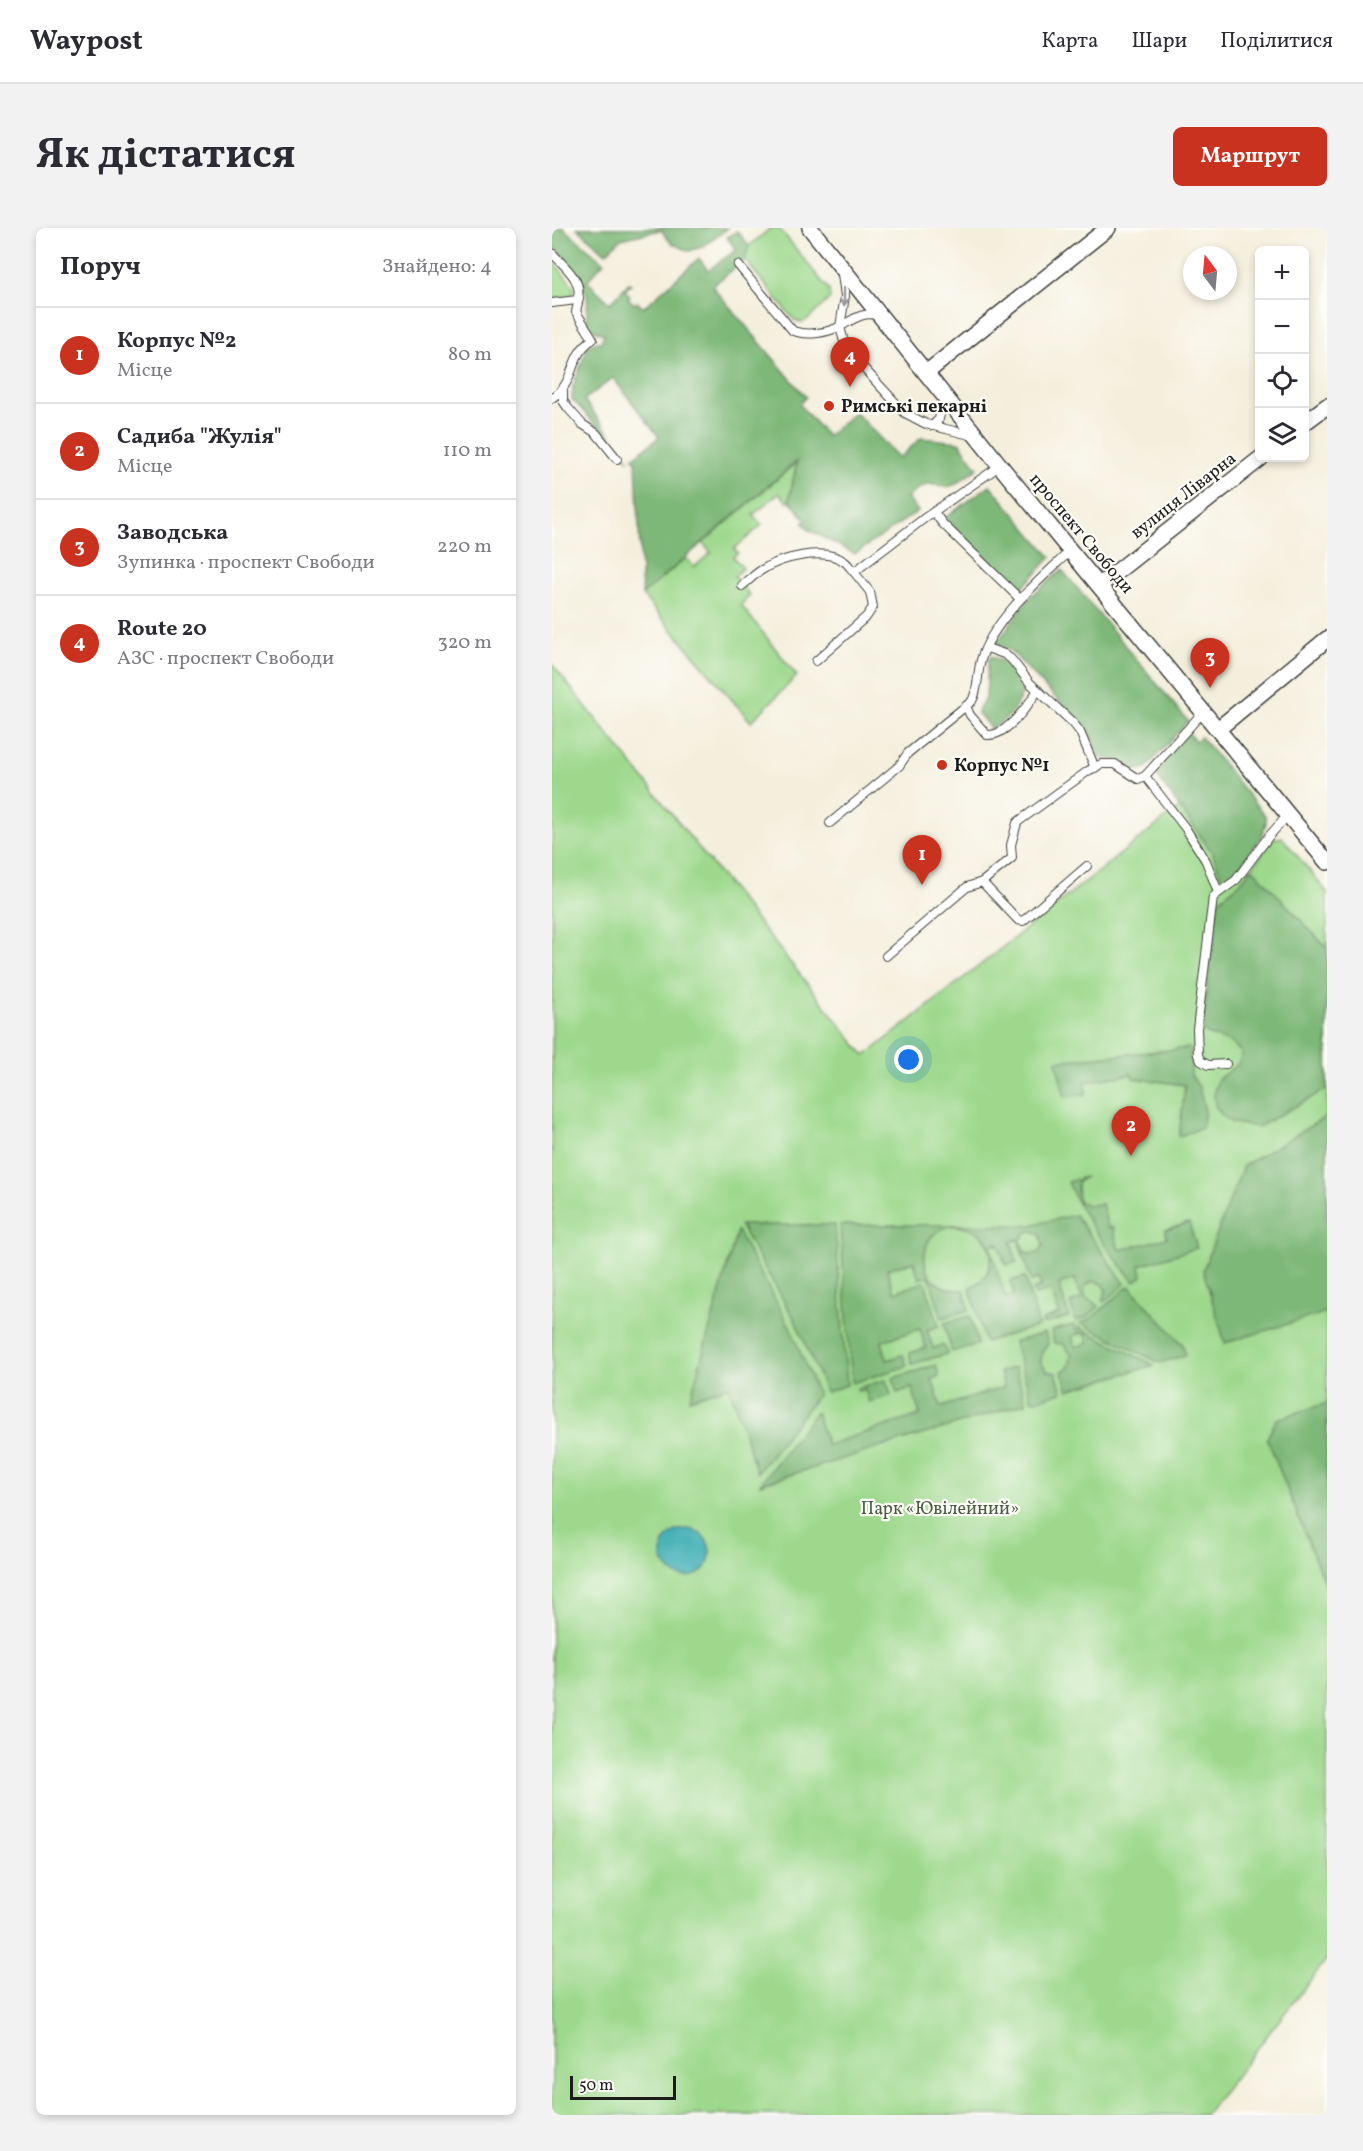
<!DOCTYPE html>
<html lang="uk">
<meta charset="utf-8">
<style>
body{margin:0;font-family:Vollkorn,serif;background:#f2f2f3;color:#2b2b33}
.controls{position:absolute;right:18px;top:18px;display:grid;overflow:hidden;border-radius:9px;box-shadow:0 3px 9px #0003}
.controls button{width:54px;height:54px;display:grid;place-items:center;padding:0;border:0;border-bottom:2px solid #e1e1e2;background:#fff;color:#2b2b33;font:30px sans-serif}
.compass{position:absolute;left:631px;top:18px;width:54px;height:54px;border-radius:50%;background:#fff;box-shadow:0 3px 9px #0003;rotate:344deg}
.scale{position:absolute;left:18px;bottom:15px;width:106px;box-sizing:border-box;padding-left:6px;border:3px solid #1c1c1c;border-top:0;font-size:16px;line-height:21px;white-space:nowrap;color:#1c1c1c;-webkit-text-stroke:4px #fdfcf7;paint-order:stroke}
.you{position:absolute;left:357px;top:832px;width:21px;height:21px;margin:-15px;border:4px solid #fff;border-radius:50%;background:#1a73e8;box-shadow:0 0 0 9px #1a73e833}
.badge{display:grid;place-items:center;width:39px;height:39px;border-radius:50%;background:#c8321e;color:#fff;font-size:20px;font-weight:700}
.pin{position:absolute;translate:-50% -50px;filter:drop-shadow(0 2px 3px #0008)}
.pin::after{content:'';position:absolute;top:32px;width:21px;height:18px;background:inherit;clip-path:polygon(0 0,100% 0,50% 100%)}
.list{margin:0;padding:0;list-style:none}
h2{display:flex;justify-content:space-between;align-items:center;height:78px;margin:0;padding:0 24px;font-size:26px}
h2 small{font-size:20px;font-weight:400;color:#7c7c81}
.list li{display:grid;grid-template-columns:39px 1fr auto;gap:18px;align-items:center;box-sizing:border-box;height:96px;padding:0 24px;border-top:2px solid #e1e1e2}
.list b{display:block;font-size:22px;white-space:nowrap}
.list p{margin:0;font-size:20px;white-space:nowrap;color:#7c7c81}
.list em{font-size:20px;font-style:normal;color:#7c7c81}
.icon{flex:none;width:33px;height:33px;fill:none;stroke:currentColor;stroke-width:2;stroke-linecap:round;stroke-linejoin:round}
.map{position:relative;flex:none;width:775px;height:1887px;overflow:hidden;border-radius:9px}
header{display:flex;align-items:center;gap:36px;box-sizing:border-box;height:84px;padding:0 30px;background:#fff;border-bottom:2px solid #e1e1e2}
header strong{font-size:28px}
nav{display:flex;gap:33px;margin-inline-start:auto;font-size:21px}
.intro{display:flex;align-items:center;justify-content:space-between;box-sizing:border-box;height:144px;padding:0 36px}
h1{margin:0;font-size:42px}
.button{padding:15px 27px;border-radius:9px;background:#c8321e;color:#fff;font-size:21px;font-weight:700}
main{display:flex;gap:36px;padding:0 36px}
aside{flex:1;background:#fff;border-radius:9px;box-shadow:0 3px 9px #0003}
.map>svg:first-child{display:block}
</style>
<header>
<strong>Waypost</strong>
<nav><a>Карта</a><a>Шари</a><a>Поділитися</a></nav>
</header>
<div class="intro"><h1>Як дістатися</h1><a class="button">Маршрут</a></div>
<main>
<aside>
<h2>Поруч<small>Знайдено: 4</small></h2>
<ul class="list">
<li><span class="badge">1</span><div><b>Корпус №2</b><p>Місце</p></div><em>80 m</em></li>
<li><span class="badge">2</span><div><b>Садиба &quot;Жулія&quot;</b><p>Місце</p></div><em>110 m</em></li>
<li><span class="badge">3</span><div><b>Заводська</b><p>Зупинка · проспект Свободи</p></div><em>220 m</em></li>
<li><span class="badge">4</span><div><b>Route 20</b><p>АЗС · проспект Свободи</p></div><em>320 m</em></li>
</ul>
</aside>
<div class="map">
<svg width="775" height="1887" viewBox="0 0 775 1887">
<rect width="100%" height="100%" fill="#fdfcf7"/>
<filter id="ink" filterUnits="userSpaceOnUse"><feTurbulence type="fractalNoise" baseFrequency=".0167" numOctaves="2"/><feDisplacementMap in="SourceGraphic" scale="12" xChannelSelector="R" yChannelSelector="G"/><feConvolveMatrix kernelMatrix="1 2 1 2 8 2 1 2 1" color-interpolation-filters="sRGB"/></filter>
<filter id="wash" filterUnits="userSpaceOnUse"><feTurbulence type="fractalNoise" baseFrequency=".008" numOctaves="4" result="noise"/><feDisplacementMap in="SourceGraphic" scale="24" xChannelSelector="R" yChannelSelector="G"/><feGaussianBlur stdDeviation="1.35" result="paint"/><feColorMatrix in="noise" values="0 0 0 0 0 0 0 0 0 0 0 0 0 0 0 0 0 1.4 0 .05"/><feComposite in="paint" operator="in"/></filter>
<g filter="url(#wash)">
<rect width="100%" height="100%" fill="#f4efdd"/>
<!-- green -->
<g fill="#9dd88c" stroke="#5c7a54" stroke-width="1.5">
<polygon points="219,0 227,0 277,62 278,70 259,89 250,95 242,92 193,32 197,18"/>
<polygon points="0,32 22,59 22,64 16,69 0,71"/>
<polygon points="246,233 237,272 235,274 227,265 201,287 210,297 182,321 186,325 181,329 191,340 182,348 198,367 189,377 245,448 199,494 90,367 134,330 142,339 159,325 151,315"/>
<polygon points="0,436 313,828 633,575 727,670 700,640 721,611 730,609 775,664 775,1731 653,1887 0,1887"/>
</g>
<!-- forest -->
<g fill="#7eb878" stroke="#4d6a4a" stroke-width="1.5" fill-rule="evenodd">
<path d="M0,0H11L52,34L35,53L58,75L77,55L79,56L73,62L78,68L76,70L82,76L85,74L91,80L147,30L156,42L184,22L175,9L185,3L197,18L193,32L160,58L254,169L247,176L275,208L303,184L347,230L369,210L407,214L426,240L404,256L395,259L376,256L364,262L355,270L366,283L303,326L257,302L251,295L254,292L237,272L245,233L90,367L84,234L81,230L107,209L61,150L32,172L78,233L20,171L21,158L36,118L45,114H49L52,106C26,99 38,85 35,68C35,63 30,55 27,50C21,38 9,28 0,17Z"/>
<polygon points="25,0 176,0 150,19 137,23 119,15 109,2 69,11 54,25"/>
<polygon points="438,257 499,329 471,359 464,359 393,290"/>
<path d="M510,342L636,493L594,540L583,542C571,533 562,530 547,531L535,500L494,460L458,422L443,417L477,370Z"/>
<polygon points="439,428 454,435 474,459 459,486 439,501 425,484 434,469 436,434"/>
<path d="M636,504L643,513L649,509L714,589C716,609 690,634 678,649L671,653L660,624L602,544Z"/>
<path d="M700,640L775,720V861L706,899L681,895L670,888L663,877L662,864L666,851L686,836L690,827C678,806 660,814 650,801L666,673L688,655Z"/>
<polygon points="638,820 639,847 647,859 653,883 650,900 627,908 633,857 581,850 580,846 533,854 534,866 513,869 504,833"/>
<polygon points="775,888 775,1084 673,1115 651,1042 691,938"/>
<path d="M534,949L529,951L525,956L526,973L535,977L550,976L556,1000L561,999L567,1022L615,1010L613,1002L637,995L645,1020L588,1037L590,1048L582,1054C557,1023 531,991 516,954Z"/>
<path d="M523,987L573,1056L552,1074L550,1072L554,1063L551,1056L542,1053C533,1056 530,1062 534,1070L547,1078L535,1089L523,1093L518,1075L530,1070L523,1051L507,1056L517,1089L491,1096L490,1092L507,1086L499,1062L483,1067L481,1062L489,1059L487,1051L479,1053L466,1011L459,1014L465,1034L454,1037L446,1015L438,1018L453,1069L462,1066L458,1053L473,1049L487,1098L433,1114L418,1060C429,1055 436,1047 438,1036C447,992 375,983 373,1027C371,1051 390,1063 412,1062L417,1082L390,1090L377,1048L367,1051L362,1034L335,1041L342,1064L373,1054L387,1098L375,1102L381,1120L392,1117L395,1126L360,1136L357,1125L374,1120L368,1101L330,1113L335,1132L351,1127L355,1138L300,1155L288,997H479ZM480,1003L488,1006L491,1017C488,1025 481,1028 473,1024L468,1014L473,1005Z"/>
<polygon points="188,997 283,997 295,1157 274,1164 243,1092"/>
<polygon points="185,1003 237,1097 266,1167 205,1245 177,1158 138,1171"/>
<polygon points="577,1058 631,1117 634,1127 608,1135 528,1095 537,1092"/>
<polygon points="418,1088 426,1116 400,1124 392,1095"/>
<polygon points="522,1097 526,1106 520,1108 523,1119 536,1115 534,1105 528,1106 526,1099 602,1137 516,1162 510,1144 518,1137 519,1126 511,1116 502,1115 499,1103"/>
<polygon points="493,1105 496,1116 490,1123 489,1135 495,1143 504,1145 510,1164 480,1173 462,1114"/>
<polygon points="384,1137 387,1148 380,1151 389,1179 452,1159 448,1144 463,1139 474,1175 208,1256 264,1184 275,1217 368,1187 360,1160 345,1165 341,1150"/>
<polygon points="334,1152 339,1167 317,1174 313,1161 306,1163 305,1160"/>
<polygon points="775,1175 775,1362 715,1210 725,1191"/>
</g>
<!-- water -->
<circle fill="#3badb4" stroke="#2c6468" stroke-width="1.5" cx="134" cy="1325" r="24"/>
</g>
<g filter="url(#ink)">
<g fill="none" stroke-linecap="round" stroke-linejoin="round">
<defs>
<g id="lane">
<path d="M0,25C11,37 33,54 25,72L0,75"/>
<path d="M186,37L241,103C256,108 275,105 289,98C302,91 310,84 325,87"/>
<polyline points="290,46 293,68 288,99 294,121 353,185 374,196 422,208"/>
<polyline points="11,163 11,173 16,180 30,196 44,205 65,231"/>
<path d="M0,170C25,154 15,128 41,111L24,84L27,70"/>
<polyline points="380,198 387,191 392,170"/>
<polyline points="382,284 390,295 468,371"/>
<path d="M190,358C196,353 202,347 208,343C227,330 273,318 293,334C296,336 299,341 302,344L374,289L449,237"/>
<polyline points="435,420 452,426 459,431 478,455 521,495 528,504 543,540"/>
<polyline points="264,433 315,388 321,379 318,364 302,344"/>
<path d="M414,478L418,487L435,507C454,509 477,476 486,462"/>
<polyline points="593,548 634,601 654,633 666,664"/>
<path d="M278,595L347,538L356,525L420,473C427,460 425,446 429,432C440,392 490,350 519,322"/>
<polyline points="430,654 466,692 471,693 535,638"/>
<polyline points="334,728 415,659 430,654 460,630 459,617 465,595 467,593 536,543 549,536 563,536 586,551 593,548 652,483"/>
<polyline points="674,836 656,837 649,833 646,827 645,801 661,669 684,652 717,608 736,587"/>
</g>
<g id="street">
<polyline points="258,0 454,245 775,634"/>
<polyline points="374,145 556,0"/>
<polyline points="752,195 775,178"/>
<polyline points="548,357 709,230"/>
<polyline points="666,501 775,411"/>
</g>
</defs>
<!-- lane casing -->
<use href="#lane" stroke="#3c3c39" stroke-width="10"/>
<!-- street casing -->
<use href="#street" stroke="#3c3c39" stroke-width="18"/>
<!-- lane -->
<use href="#lane" stroke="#fff" stroke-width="8"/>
<!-- street -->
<use href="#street" stroke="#fff" stroke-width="15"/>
</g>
<!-- one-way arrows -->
<defs><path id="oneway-shaft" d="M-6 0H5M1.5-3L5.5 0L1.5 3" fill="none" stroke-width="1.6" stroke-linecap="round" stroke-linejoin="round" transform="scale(1.5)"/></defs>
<use stroke="#999" href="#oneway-shaft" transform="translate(292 69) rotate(90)"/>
</g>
<!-- markers -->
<g fill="#c8321e" stroke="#fdfcf7" stroke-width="2">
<circle cx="277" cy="178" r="6"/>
<circle cx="390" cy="537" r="6"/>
</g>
<g text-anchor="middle" stroke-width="4.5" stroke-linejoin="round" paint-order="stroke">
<!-- poi labels -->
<g font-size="18" font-weight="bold" fill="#1c1c1c" stroke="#fdfcf7" text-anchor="start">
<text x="289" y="184">Римські пекарні</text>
<text x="402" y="543">Корпус №1</text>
</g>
<!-- street labels -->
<g font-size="18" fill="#1c1c1c" stroke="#fdfcf7">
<text transform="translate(631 267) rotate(-38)" y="6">вулиця Ліварна</text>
<text transform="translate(530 305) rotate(50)" y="6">проспект Свободи</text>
</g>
<!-- park labels -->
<g font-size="18" fill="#495e43" stroke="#fdfcf7">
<text x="388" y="1286">Парк «Ювілейний»</text>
</g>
</g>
</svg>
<div class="controls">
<button>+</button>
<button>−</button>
<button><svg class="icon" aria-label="locate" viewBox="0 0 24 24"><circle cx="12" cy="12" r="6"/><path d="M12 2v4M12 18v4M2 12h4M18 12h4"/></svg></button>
<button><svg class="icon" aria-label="layers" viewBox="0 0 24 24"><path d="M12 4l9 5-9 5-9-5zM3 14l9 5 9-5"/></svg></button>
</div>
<svg class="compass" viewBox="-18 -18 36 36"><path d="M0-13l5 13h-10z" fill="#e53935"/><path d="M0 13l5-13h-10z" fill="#7c7c81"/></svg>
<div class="scale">50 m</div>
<div class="you"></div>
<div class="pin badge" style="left:370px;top:657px">1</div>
<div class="pin badge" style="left:579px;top:928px">2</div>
<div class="pin badge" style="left:658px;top:460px">3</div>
<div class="pin badge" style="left:298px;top:159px">4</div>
</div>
</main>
